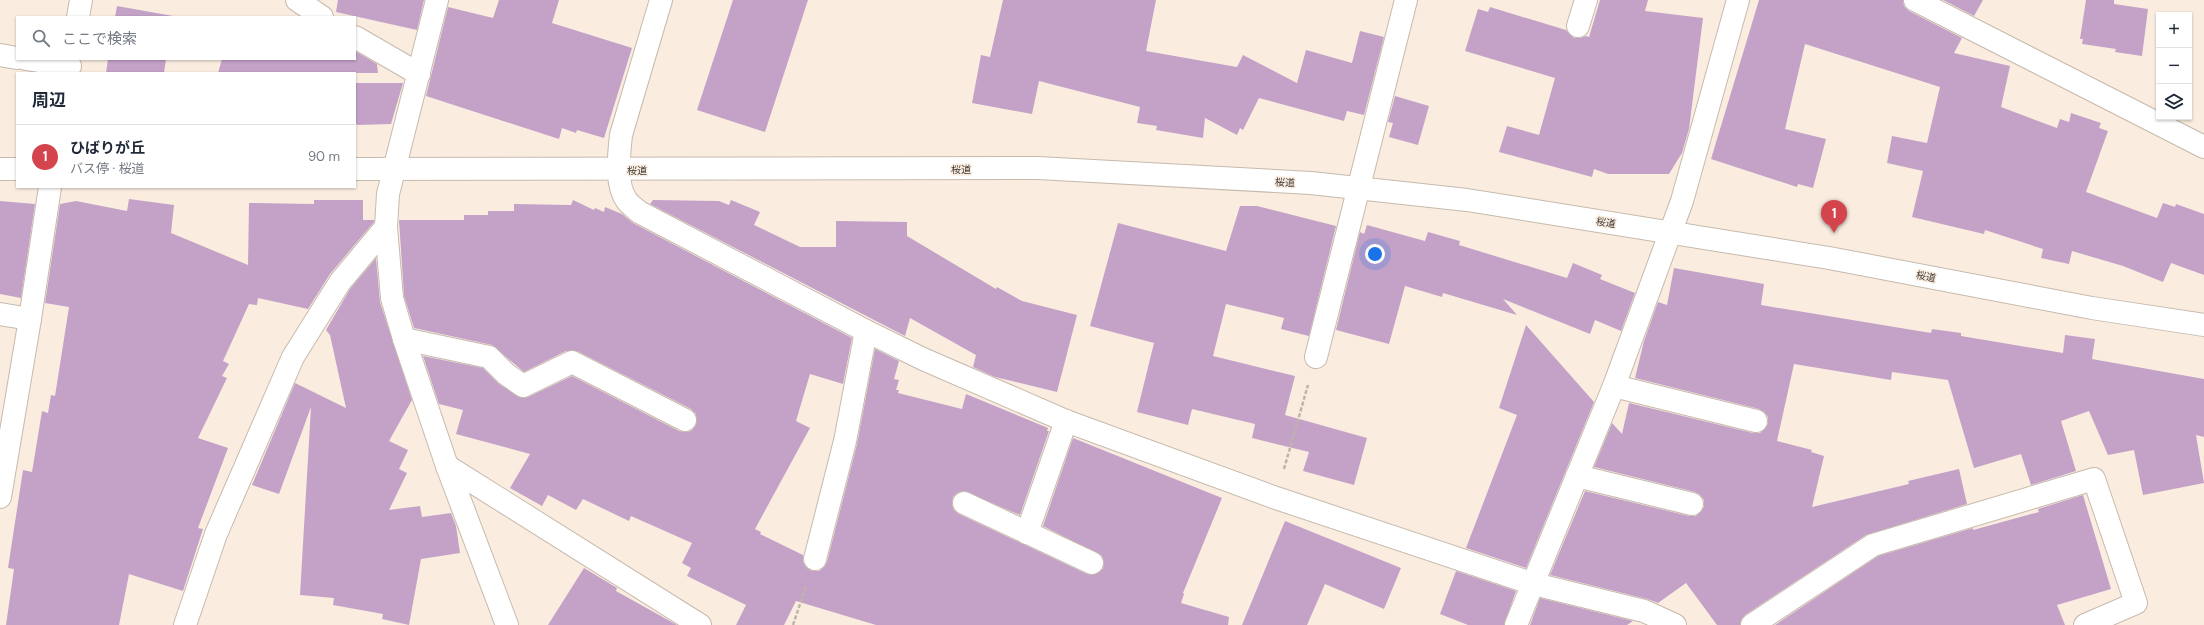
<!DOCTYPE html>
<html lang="ja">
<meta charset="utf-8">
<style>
body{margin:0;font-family:"DM Sans","Noto Sans JP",sans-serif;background:#f6f6f7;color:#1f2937}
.controls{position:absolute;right:12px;top:12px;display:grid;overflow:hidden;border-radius:0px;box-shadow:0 1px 3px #0004}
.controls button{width:36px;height:36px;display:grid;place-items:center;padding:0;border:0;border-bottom:1px solid #e0e1e3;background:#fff;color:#1f2937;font:20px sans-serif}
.you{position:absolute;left:1375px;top:254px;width:14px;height:14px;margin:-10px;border:3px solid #fff;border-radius:50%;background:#1a73e8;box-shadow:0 0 0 6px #1a73e833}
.badge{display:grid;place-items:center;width:26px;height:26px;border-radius:50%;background:#d4444d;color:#fff;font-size:13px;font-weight:700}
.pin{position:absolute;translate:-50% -33px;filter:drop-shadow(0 1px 2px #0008)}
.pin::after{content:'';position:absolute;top:21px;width:14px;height:12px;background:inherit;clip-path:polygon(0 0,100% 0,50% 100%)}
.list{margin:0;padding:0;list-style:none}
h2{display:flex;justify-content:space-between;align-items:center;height:52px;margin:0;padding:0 16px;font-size:17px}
h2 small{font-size:13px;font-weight:400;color:#747a83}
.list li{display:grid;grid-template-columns:26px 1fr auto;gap:12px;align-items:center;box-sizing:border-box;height:64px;padding:0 16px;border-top:1px solid #e0e1e3}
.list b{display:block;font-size:15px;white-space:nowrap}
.list p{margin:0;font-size:13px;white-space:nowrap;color:#747a83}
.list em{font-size:13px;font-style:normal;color:#747a83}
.icon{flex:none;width:22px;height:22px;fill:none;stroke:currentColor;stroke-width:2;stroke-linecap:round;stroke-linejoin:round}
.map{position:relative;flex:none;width:2204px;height:625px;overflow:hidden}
.search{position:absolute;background:#fff;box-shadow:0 1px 3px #0004;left:16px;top:16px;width:340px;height:44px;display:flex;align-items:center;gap:10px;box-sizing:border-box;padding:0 14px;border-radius:0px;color:#747a83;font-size:15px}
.panel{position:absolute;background:#fff;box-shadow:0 1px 3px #0004;left:16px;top:72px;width:340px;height:116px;border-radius:0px}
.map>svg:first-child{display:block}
</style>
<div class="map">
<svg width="2204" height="625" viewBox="0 0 2204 625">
<rect width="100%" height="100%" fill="#faede0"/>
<!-- building -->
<g fill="#c4a2c8">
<polygon points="338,0 424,0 417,30 336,12"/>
<polygon points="499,0 559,0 552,23 632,48 604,138 577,130 576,133 562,128 559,139 426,96 448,7 493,18"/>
<polygon points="733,0 808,0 765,132 697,110"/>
<polygon points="1003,0 1156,0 1146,51 1237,67 1243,55 1297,83 1306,50 1352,63 1360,31 1384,37 1364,115 1347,111 1344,121 1259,98 1243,130 1240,128 1237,135 1205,118 1203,138 1156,130 1157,126 1137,123 1140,107 1039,81 1032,114 972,103 981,55 990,57"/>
<polygon points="1600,0 1648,0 1645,11 1703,18 1689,129 1682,153 1669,174 1608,174 1594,169 1592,177 1499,152 1507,126 1539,135 1555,78 1465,51 1478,9 1488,12 1490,7 1566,30 1574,38 1580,38 1586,36 1589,37"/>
<polygon points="1759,0 1903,0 1904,6 1909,11 1962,38 1954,53 2010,66 2001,107 2057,128 2060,119 2069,122 2071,113 2101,123 2099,128 2108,131 2086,192 2157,218 2163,203 2175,207 2176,204 2204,214 2204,275 2171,263 2163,282 2123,266 2072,251 2069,264 2041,258 2043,249 1985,230 1984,234 1912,217 1923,171 1887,163 1892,136 1927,143 1940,87 1805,44 1785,129 1826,139 1813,188 1798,184 1797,187 1711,159"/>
<polygon points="1943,0 1983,0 1974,16"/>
<polygon points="2086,0 2114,0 2114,4 2148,9 2142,56 2115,52 2116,49 2082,44 2083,39 2080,39"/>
<polygon points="117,6 173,16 173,17 115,17"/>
<polygon points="355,51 377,64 378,73 218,73 222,59 355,59"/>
<polygon points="108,59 166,59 164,73 106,73"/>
<polygon points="355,83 403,83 391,124 358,125 355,123"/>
<polygon points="1395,96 1429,106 1418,145 1389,137 1393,123 1388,122"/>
<polygon points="129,199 174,205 171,233 248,265 249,203 314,204 314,200 363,200 363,220 374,220 374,222 330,274 308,309 258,298 257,305 249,304 223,361 229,364 222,376 227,378 198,438 228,448 198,528 203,529 183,591 129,574 119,625 6,625 14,569 8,568 23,470 32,472 42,411 48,413 51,395 55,396 69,307 45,303 60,204 76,201 127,211"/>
<polygon points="573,200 594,210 595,208 604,212 605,207 622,214 633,223 852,338 843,384 810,374 796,421 810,428 755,529 761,532 760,534 803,555 803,562 807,568 812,571 819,571 824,567 827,562 857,444 875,349 899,361 894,379 899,380 896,390 899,390 898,393 962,409 966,394 1048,428 1047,431 1049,431 1020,515 963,491 957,493 953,497 952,504 954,510 959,514 1087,574 1093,575 1103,569 1104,562 1102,556 1043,526 1073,438 1222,498 1183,593 1184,594 1181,603 1229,617 1228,625 876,625 796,601 784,625 736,625 746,605 687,576 691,568 682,563 692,543 631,516 629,521 583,499 576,510 548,495 542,506 510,488 530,454 456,434 463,410 439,404 423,356 483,368 499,384 522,398 528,397 572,376 679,431 685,432 691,431 696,425 696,414 691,409 577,351 566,351 524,372 492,345 414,328 404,296 399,220 464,220 464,215 488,215 488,211 514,211 514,204 571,205"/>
<polygon points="653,200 719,201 729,205 731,200 760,212 754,225 800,247 836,247 836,221 907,222 907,236 996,289 997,287 1022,301 1077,315 1057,392 995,377 973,367 976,355 910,318 905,336 650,204"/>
<polygon points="0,201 35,204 21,298 0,294"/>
<polygon points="1240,206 1257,206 1336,226 1309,336 1281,329 1284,318 1226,304 1213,356 1295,376 1285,415 1367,438 1354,485 1303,471 1309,452 1252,438 1255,424 1192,409 1188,425 1137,412 1154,343 1090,326 1118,223 1226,251"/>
<polygon points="1367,225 1425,241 1428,232 1460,241 1459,245 1567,278 1573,263 1602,275 1600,279 1635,293 1621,331 1595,320 1590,334 1503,299 1517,315 1443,293 1442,297 1405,286 1389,344 1336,330 1360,232 1364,234"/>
<polygon points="376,258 380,302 412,400 389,441 408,450 399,469 407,473 389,510 420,506 422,517 451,513 456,526 460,553 421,559 409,625 382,619 383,614 333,605 334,598 300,595 311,407 279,494 252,485 295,383 346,408 330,335 326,330 350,289"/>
<polygon points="1674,268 1764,284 1761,305 1931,333 1932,329 1961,333 1961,336 2063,353 2065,335 2095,339 2092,359 2204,379 2204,437 2196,435 2204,483 2143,495 2134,450 2108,455 2089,411 2061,421 2076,471 2031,485 2021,454 1974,468 1948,380 1892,372 1891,380 1794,364 1777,441 1812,450 1811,452 1824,456 1812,507 1909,484 1908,481 1959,469 1967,504 1866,535 1745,615 1740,625 1717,625 1686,583 1658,603 1647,599 1550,575 1585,491 1689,516 1696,516 1704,507 1704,500 1700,495 1695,492 1594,467 1612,423 1622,434 1629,403 1753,433 1760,433 1768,424 1768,417 1764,412 1759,409 1635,378 1644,341 1658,302 1667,305"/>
<polygon points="1526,325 1594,402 1526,568 1466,548 1517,415 1499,408"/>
<polygon points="2083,495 2111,589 2057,605 2065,625 1775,625 1878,556 1973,528 1973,530 2039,512 2038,509"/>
<polygon points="1285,521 1401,568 1384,609 1325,584 1307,625 1242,625"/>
<polygon points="584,568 617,588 616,591 677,625 548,625"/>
<polygon points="1456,571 1516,591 1504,625 1468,625 1440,614"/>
<polygon points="1540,598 1633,621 1627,625 1530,625"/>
</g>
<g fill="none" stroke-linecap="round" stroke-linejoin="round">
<defs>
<g id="minor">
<polyline points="297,0 322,17"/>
<polyline points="437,0 388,194 386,227 392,298 404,339 447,466 507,625"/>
<path d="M661,0L621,135C619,154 615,185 627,201C630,205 635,208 639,212L866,331L923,359L1066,421L1276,498L1534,584L1644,611L1675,625"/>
<polyline points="1915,0 2204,147"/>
<polyline points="78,17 81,0"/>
<polyline points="1578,26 1586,0"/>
<polyline points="355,37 419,74"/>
<polyline points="0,55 17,58"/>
<polyline points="26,59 70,66"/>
<polyline points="0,169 17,169"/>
<polyline points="355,169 1038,168 1311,183 1467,200 1829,258 2092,308 2204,325"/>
<polyline points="0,314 30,319"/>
<polyline points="404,339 489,357 506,374 523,386 572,362 685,420"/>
<polyline points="1316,357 1406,0"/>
<polyline points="1614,386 1756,421"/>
<polyline points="447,466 700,625"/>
<polyline points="1577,476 1692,504"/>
<polyline points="0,497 30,319 50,187"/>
<polyline points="964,503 1092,563"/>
<polyline points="1027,533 1066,421"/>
<polyline points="815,559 845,441 866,331"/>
<polyline points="185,625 216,534 293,357 340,282 386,227"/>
<polyline points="1516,625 1614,386 1682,201 1738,0"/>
<polyline points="1752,625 1873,545 2094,479 2136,603 2085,625"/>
</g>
</defs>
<!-- minor casing -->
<use href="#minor" stroke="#c6baad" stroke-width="24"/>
<!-- path -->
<g stroke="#beb4aa" stroke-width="2.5" stroke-dasharray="4 2" stroke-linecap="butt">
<polyline points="1284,469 1308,385"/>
<polyline points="793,625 806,586"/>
</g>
<!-- minor -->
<use href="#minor" stroke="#fff" stroke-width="22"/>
</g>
<g text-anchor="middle" stroke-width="3" stroke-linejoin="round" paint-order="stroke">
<!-- street labels -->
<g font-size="10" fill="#403b36" stroke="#faede0">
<text x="961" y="173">桜道</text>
<text x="637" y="174">桜道</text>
<text transform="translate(1285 182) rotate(3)" y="4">桜道</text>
<text transform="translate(1606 222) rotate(9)" y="4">桜道</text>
<text transform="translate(1926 276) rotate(11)" y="4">桜道</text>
</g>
</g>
</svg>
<div class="controls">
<button>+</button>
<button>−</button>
<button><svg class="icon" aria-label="layers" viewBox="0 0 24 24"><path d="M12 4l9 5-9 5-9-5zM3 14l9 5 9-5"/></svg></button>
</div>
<div class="you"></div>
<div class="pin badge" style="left:1834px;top:233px">1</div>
<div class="search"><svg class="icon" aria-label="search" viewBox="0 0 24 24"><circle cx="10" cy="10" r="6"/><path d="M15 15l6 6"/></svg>ここで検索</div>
<section class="panel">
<h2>周辺<small></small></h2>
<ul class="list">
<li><span class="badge">1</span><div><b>ひばりが丘</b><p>バス停 · 桜道</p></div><em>90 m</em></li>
</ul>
</section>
</div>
